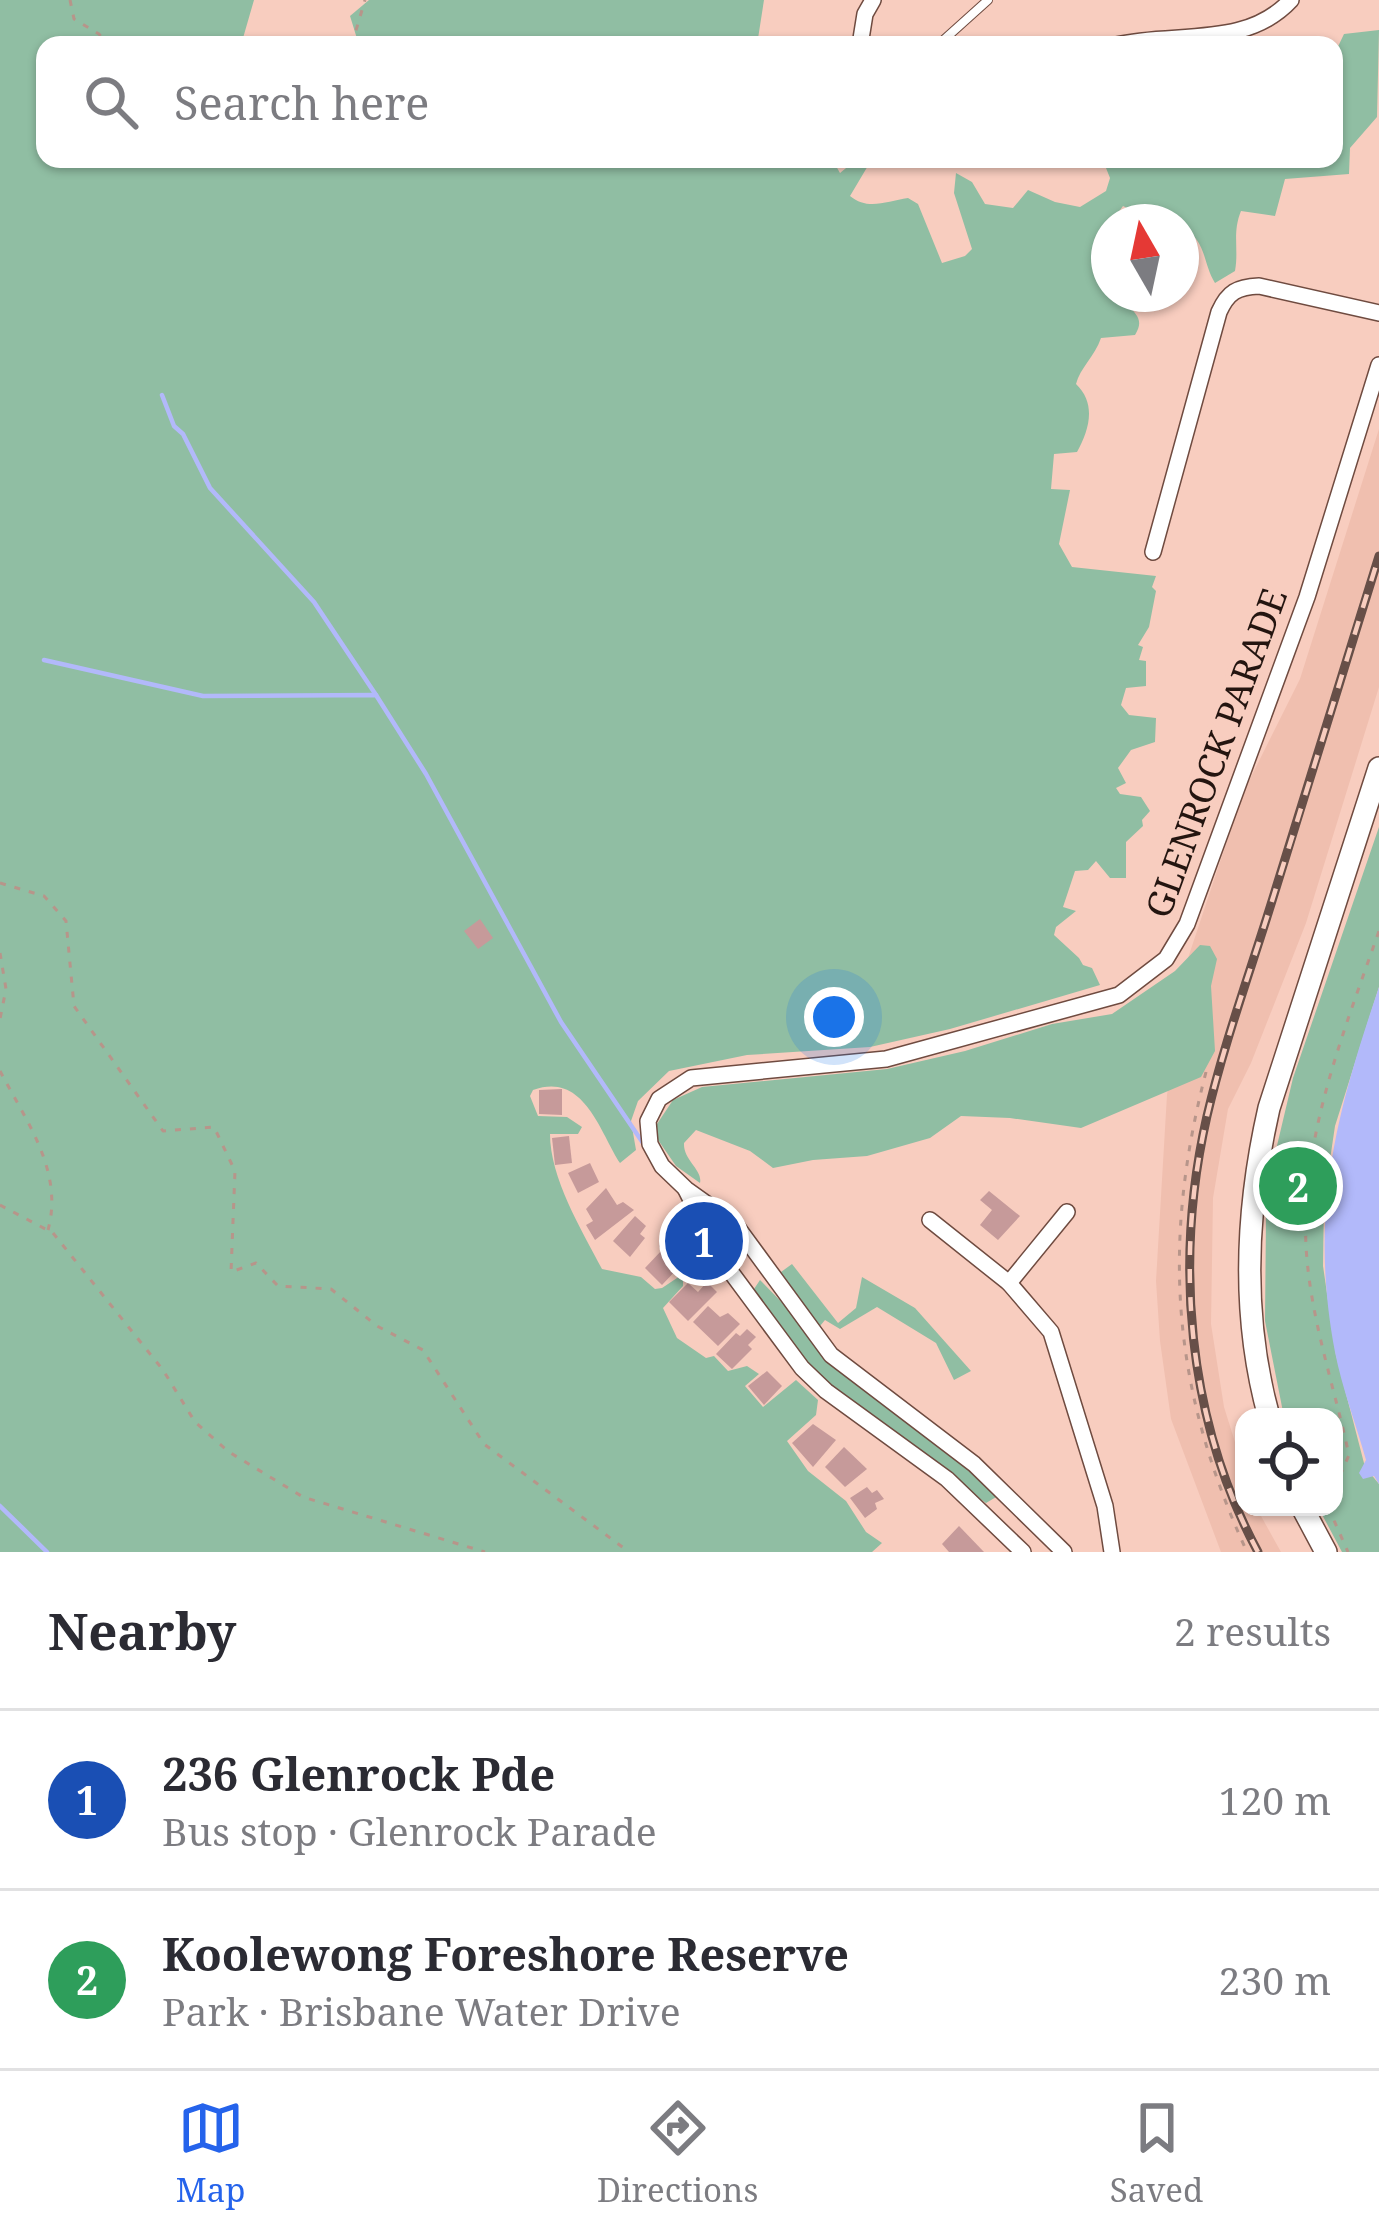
<!DOCTYPE html>
<meta charset="utf-8">
<style>
body{margin:0;font-family:"Noto Serif",serif;background:#f7f7f7;color:#2b2b33}
.controls{position:absolute;right:36px;bottom:36px;display:grid;overflow:hidden;border-radius:24px;box-shadow:0 3px 9px #0004}
.controls button{width:108px;height:108px;display:grid;place-items:center;padding:0;border:0;border-bottom:3px solid #e1e1e2;background:#fff;color:#2b2b33;font:60px sans-serif}
.compass{position:absolute;left:1091px;top:204px;width:108px;height:108px;border-radius:50%;background:#fff;box-shadow:0 3px 9px #0004;rotate:351deg}
.you{position:absolute;left:834px;top:1017px;width:42px;height:42px;margin:-30px;border:9px solid #fff;border-radius:50%;background:#1a73e8;box-shadow:0 0 0 18px #1a73e833}
.badge{display:grid;place-items:center;width:78px;height:78px;border-radius:50%;background:#2563eb;color:#fff;font-size:39px;font-weight:700}
.pin{position:absolute;translate:-50% -50%;border:6px solid #fff;box-shadow:0 3px 12px #0006}
.list{margin:0;padding:0;list-style:none}
h2{display:flex;justify-content:space-between;align-items:center;height:156px;margin:0;padding:0 48px;font-size:51px}
h2 small{font-size:39px;font-weight:400;color:#7c7c81}
.list li{display:grid;grid-template-columns:78px 1fr auto;gap:36px;align-items:center;box-sizing:border-box;height:180px;padding:0 48px;border-top:3px solid #e1e1e2}
.list b{display:block;font-size:45px;white-space:nowrap}
.list p{margin:0;font-size:39px;white-space:nowrap;color:#7c7c81}
.list em{font-size:39px;font-style:normal;color:#7c7c81}
.icon{flex:none;width:66px;height:66px;fill:none;stroke:currentColor;stroke-width:2;stroke-linecap:round;stroke-linejoin:round}
.map{position:relative;flex:none;width:1379px;height:1552px;overflow:hidden}
.search{position:absolute;background:#fff;box-shadow:0 3px 9px #0004;left:36px;right:36px;top:36px;height:132px;display:flex;align-items:center;gap:30px;box-sizing:border-box;padding:0 42px;border-radius:24px;color:#7c7c81;font-size:45px}
.sheet{height:516px;background:#fff}
nav{display:flex;justify-content:space-around;align-items:center;box-sizing:border-box;height:168px;border-top:3px solid #e1e1e2;background:#fff;font-size:33px;color:#7c7c81}
nav a{display:grid;justify-items:center;gap:6px}
nav .on{color:#2563eb}
.map>svg:first-child{display:block}
</style>
<div class="map">
<svg width="1379" height="1552" viewBox="0 0 1379 1552">
<rect width="100%" height="100%" fill="#f8cdbf"/>
<!-- built -->
<polygon fill="#f0bfaf" points="1379,429 1379,687 1306,923 1251,1063 1228,1109 1213,1198 1211,1324 1224,1407 1244,1471 1244,1507 1256,1507 1281,1552 1221,1552 1171,1419 1160,1341 1156,1281 1167,1095 1188,958 1243,793 1300,679"/>
<!-- green -->
<g fill="#90bea3">
<path d="M0,0H254L241,45H45V159H788L791,166L811,159H832L840,173L857,159H872L850,196C868,211 887,201 908,198L918,204L942,263L965,256L972,249L954,193L956,173L972,182L985,204L1013,208L1028,190L1055,202L1080,207L1106,191L1110,178L1106,168L1068,159H1334V55L1344,34L1379,30L1377,117L1350,148L1349,174L1285,179L1275,216L1241,211C1232,233 1239,249 1235,271L1215,283C1202,262 1207,239 1181,228V222H1155L1123,206L1100,238L1102,250L1109,258V294H1136L1137,300L1128,305C1137,315 1144,321 1135,335L1101,338C1095,356 1080,368 1076,384C1097,404 1089,430 1077,452L1054,454L1051,489L1070,490L1059,544L1072,567L1156,576L1152,587L1156,591L1149,627L1138,645L1143,647L1139,660L1146,661V686L1126,688L1121,705L1129,715L1156,718L1155,742L1131,750L1118,768L1126,783L1116,788L1120,794L1141,797L1150,811L1142,820L1143,826L1126,842V878H1110L1096,861L1088,870L1075,871L1063,907L1076,911L1056,927L1054,935L1079,958L1083,965L1092,968L1100,985L950,1029L870,1047L747,1055L669,1071L638,1101L631,1121L636,1150L620,1163C600,1132 584,1071 533,1090L530,1096L538,1116L567,1117L582,1127L578,1134H550C550,1178 581,1229 602,1269L641,1277L655,1289L662,1288L683,1274V1286L663,1308L677,1338L706,1358L714,1356L728,1371L747,1366L759,1374L745,1386L763,1407L796,1380L818,1400L816,1415L787,1441L808,1471L846,1501L866,1532L882,1543L872,1552H0Z"/>
<polygon points="369,0 764,0 757,45 359,45 350,16"/>
<polygon points="1379,827 1379,987 1335,1126 1324,1200 1323,1266 1336,1355 1365,1467 1379,1484 1379,1552 1342,1552 1318,1507 1334,1507 1334,1417 1284,1417 1265,1321 1266,1217 1271,1171 1293,1078"/>
<path d="M1200,945L1210,946L1217,959L1211,986L1215,1051L1201,1077L1081,1128L1010,1118L961,1116L930,1138L867,1156L813,1160L773,1168L750,1151L696,1130L684,1143C683,1160 703,1170 700,1183L676,1166L656,1137L655,1127L673,1100L702,1087L887,1069L965,1051L1052,1024L1112,1014L1175,971Z"/>
<polygon points="792,1264 838,1323 856,1308 862,1277 915,1308 971,1371 954,1380 936,1343 877,1307 840,1329 825,1320 810,1338 830,1362 1003,1493 986,1503 823,1386 754,1289 760,1280 796,1317 804,1310 781,1272"/>
</g>
<!-- water -->
<path fill="#b2b9fa" d="M1379,987V1484L1374,1476L1363,1479L1359,1473L1366,1460C1356,1424 1342,1388 1335,1352C1309,1214 1335,1117 1379,987Z"/>
<g fill="none" stroke-linecap="round" stroke-linejoin="round">
<!-- stream -->
<g stroke="#b2b9fa" stroke-width="4.5">
<polyline points="162,395 174,426 183,434 210,488 314,602 376,695"/>
<polyline points="44,660 203,696 376,695 426,774 561,1022 643,1143"/>
<polyline points="0,1506 47,1552"/>
</g>
</g>
<!-- building -->
<g fill="#c69a9a">
<polygon points="480,919 493,938 478,949 464,931"/>
<polygon points="562,1089 562,1115 539,1114 539,1090"/>
<polygon points="569,1136 572,1163 555,1165 552,1138"/>
<polygon points="590,1163 599,1182 578,1193 568,1173"/>
<polygon points="606,1188 617,1205 623,1202 634,1210 595,1240 586,1225 593,1221 586,1209"/>
<polygon points="989,1191 1020,1216 998,1240 980,1225 992,1210 980,1200"/>
<polygon points="635,1216 646,1226 640,1234 645,1238 630,1257 613,1241"/>
<polygon points="666,1238 677,1248 669,1255 680,1266 662,1285 645,1268 662,1250 659,1246"/>
<polygon points="707,1282 717,1292 688,1321 669,1302 688,1283 698,1292"/>
<polygon points="708,1306 720,1317 728,1313 740,1324 718,1346 693,1322"/>
<polygon points="747,1329 756,1337 748,1345 752,1349 732,1369 716,1354 736,1333 740,1336"/>
<polygon points="767,1371 782,1386 764,1405 748,1386"/>
<polygon points="813,1424 836,1440 813,1467 792,1443"/>
<polygon points="844,1447 867,1469 845,1487 825,1467"/>
<polygon points="867,1487 872,1493 877,1490 884,1499 875,1503 877,1509 865,1518 850,1498"/>
<polygon points="959,1526 984,1552 949,1552 942,1544"/>
</g>
<g fill="none" stroke-linecap="round" stroke-linejoin="round">
<defs>
<polyline id="service" points="938,45 988,0"/>
<g id="minor">
<polyline points="860,45 865,14 873,0"/>
<path d="M1116,45C1175,31 1246,49 1291,0"/>
<path d="M1153,552L1219,312C1228,292 1237,287 1259,286L1379,313"/>
<polyline points="686,1190 719,1256 802,1368 826,1391 947,1479 1023,1552"/>
<polyline points="930,1220 1009,1283 1051,1332 1105,1506 1112,1552"/>
<polyline points="1009,1283 1067,1212"/>
<polyline points="1064,1552 974,1464 831,1355 735,1224 686,1189 662,1166 650,1144 648,1121 659,1099 691,1078 886,1059 1119,995 1166,959 1187,924 1307,597 1379,365"/>
</g>
<g id="secondary">
<path d="M1269,1417C1241,1316 1246,1209 1269,1108L1379,768"/>
<polyline points="1302,1507 1326,1552"/>
</g>
</defs>
<!-- service casing -->
<use href="#service" stroke="#6f4b40" stroke-width="10"/>
<!-- minor casing -->
<use href="#minor" stroke="#6f4b40" stroke-width="18"/>
<!-- secondary casing -->
<use href="#secondary" stroke="#6f4b40" stroke-width="24"/>
<!-- path -->
<g stroke="#b7958a" stroke-width="3" stroke-dasharray="6 9" stroke-linecap="butt">
<polyline points="70,0 74,19 99,34 108,45"/>
<polyline points="355,45 354,37 365,0"/>
<polyline points="0,883 44,896 66,921 74,1006 163,1131 214,1127 235,1171 231,1272 256,1263 278,1286 331,1289 377,1326 423,1350 484,1444 629,1552"/>
<polyline points="0,953 6,989 0,1019"/>
<path d="M0,1071C26,1121 64,1171 48,1230"/>
<path d="M1206,1072C1161,1245 1172,1389 1247,1552"/>
<polyline points="0,1205 53,1233 163,1370 195,1422 229,1452 303,1497 485,1552"/>
<path d="M1334,1489L1349,1455C1334,1385 1310,1318 1306,1246C1301,1137 1344,1031 1379,931"/>
<polyline points="1328,1507 1348,1552"/>
</g>
<!-- service -->
<use href="#service" stroke="#fff" stroke-width="8"/>
<!-- minor -->
<use href="#minor" stroke="#fff" stroke-width="15"/>
<!-- secondary -->
<use href="#secondary" stroke="#fff" stroke-width="21"/>
<defs>
<path id="rail" d="M1258,1552C1187,1420 1174,1261 1207,1116C1225,1039 1253,964 1276,888C1311,778 1344,667 1379,556"/>
</defs>
<!-- rail casing -->
<use href="#rail" stroke="#674f48" stroke-width="9"/>
<!-- rail -->
<use href="#rail" stroke="#f8cdbf" stroke-width="4.5" stroke-dasharray="14" stroke-linecap="butt"/>
</g>
<g text-anchor="middle" stroke-width="10" stroke-linejoin="round" paint-order="stroke">
<!-- street labels -->
<g font-size="36" fill="#241510" stroke="#f8cdbf">
<text transform="translate(1216 753) rotate(-70)" y="13">GLENROCK PARADE</text>
</g>
</g>
</svg>
<div class="controls">
<button><svg class="icon" aria-label="locate" viewBox="0 0 24 24"><circle cx="12" cy="12" r="6"/><path d="M12 2v4M12 18v4M2 12h4M18 12h4"/></svg></button>
</div>
<svg class="compass" viewBox="-18 -18 36 36"><path d="M0-13l5 13h-10z" fill="#e53935"/><path d="M0 13l5-13h-10z" fill="#7c7c81"/></svg>
<div class="you"></div>
<div class="pin badge" style="left:704px;top:1241px;background:#1a4fb4">1</div>
<div class="pin badge" style="left:1298px;top:1186px;background:#2e9e5b">2</div>
<div class="search"><svg class="icon" aria-label="search" viewBox="0 0 24 24"><circle cx="10" cy="10" r="6"/><path d="M15 15l6 6"/></svg>Search here</div>
</div>
<section class="sheet">
<h2>Nearby<small>2 results</small></h2>
<ul class="list">
<li><span class="badge" style="background:#1a4fb4">1</span><div><b>236 Glenrock Pde</b><p>Bus stop · Glenrock Parade</p></div><em>120 m</em></li>
<li><span class="badge" style="background:#2e9e5b">2</span><div><b>Koolewong Foreshore Reserve</b><p>Park · Brisbane Water Drive</p></div><em>230 m</em></li>
</ul>
</section>
<nav>
<a class="on"><svg class="icon" aria-label="map" viewBox="0 0 24 24"><path d="M3 6l6-2 6 2 6-2v14l-6 2-6-2-6 2zM9 4v14M15 6v14"/></svg>Map</a>
<a><svg class="icon" aria-label="directions" viewBox="0 0 24 24"><path d="M12 3l9 9-9 9-9-9zM9 14v-3h6M13 9l2 2-2 2"/></svg>Directions</a>
<a><svg class="icon" aria-label="saved" viewBox="0 0 24 24"><path d="M7 4h10v16l-5-4-5 4z"/></svg>Saved</a>
</nav>
